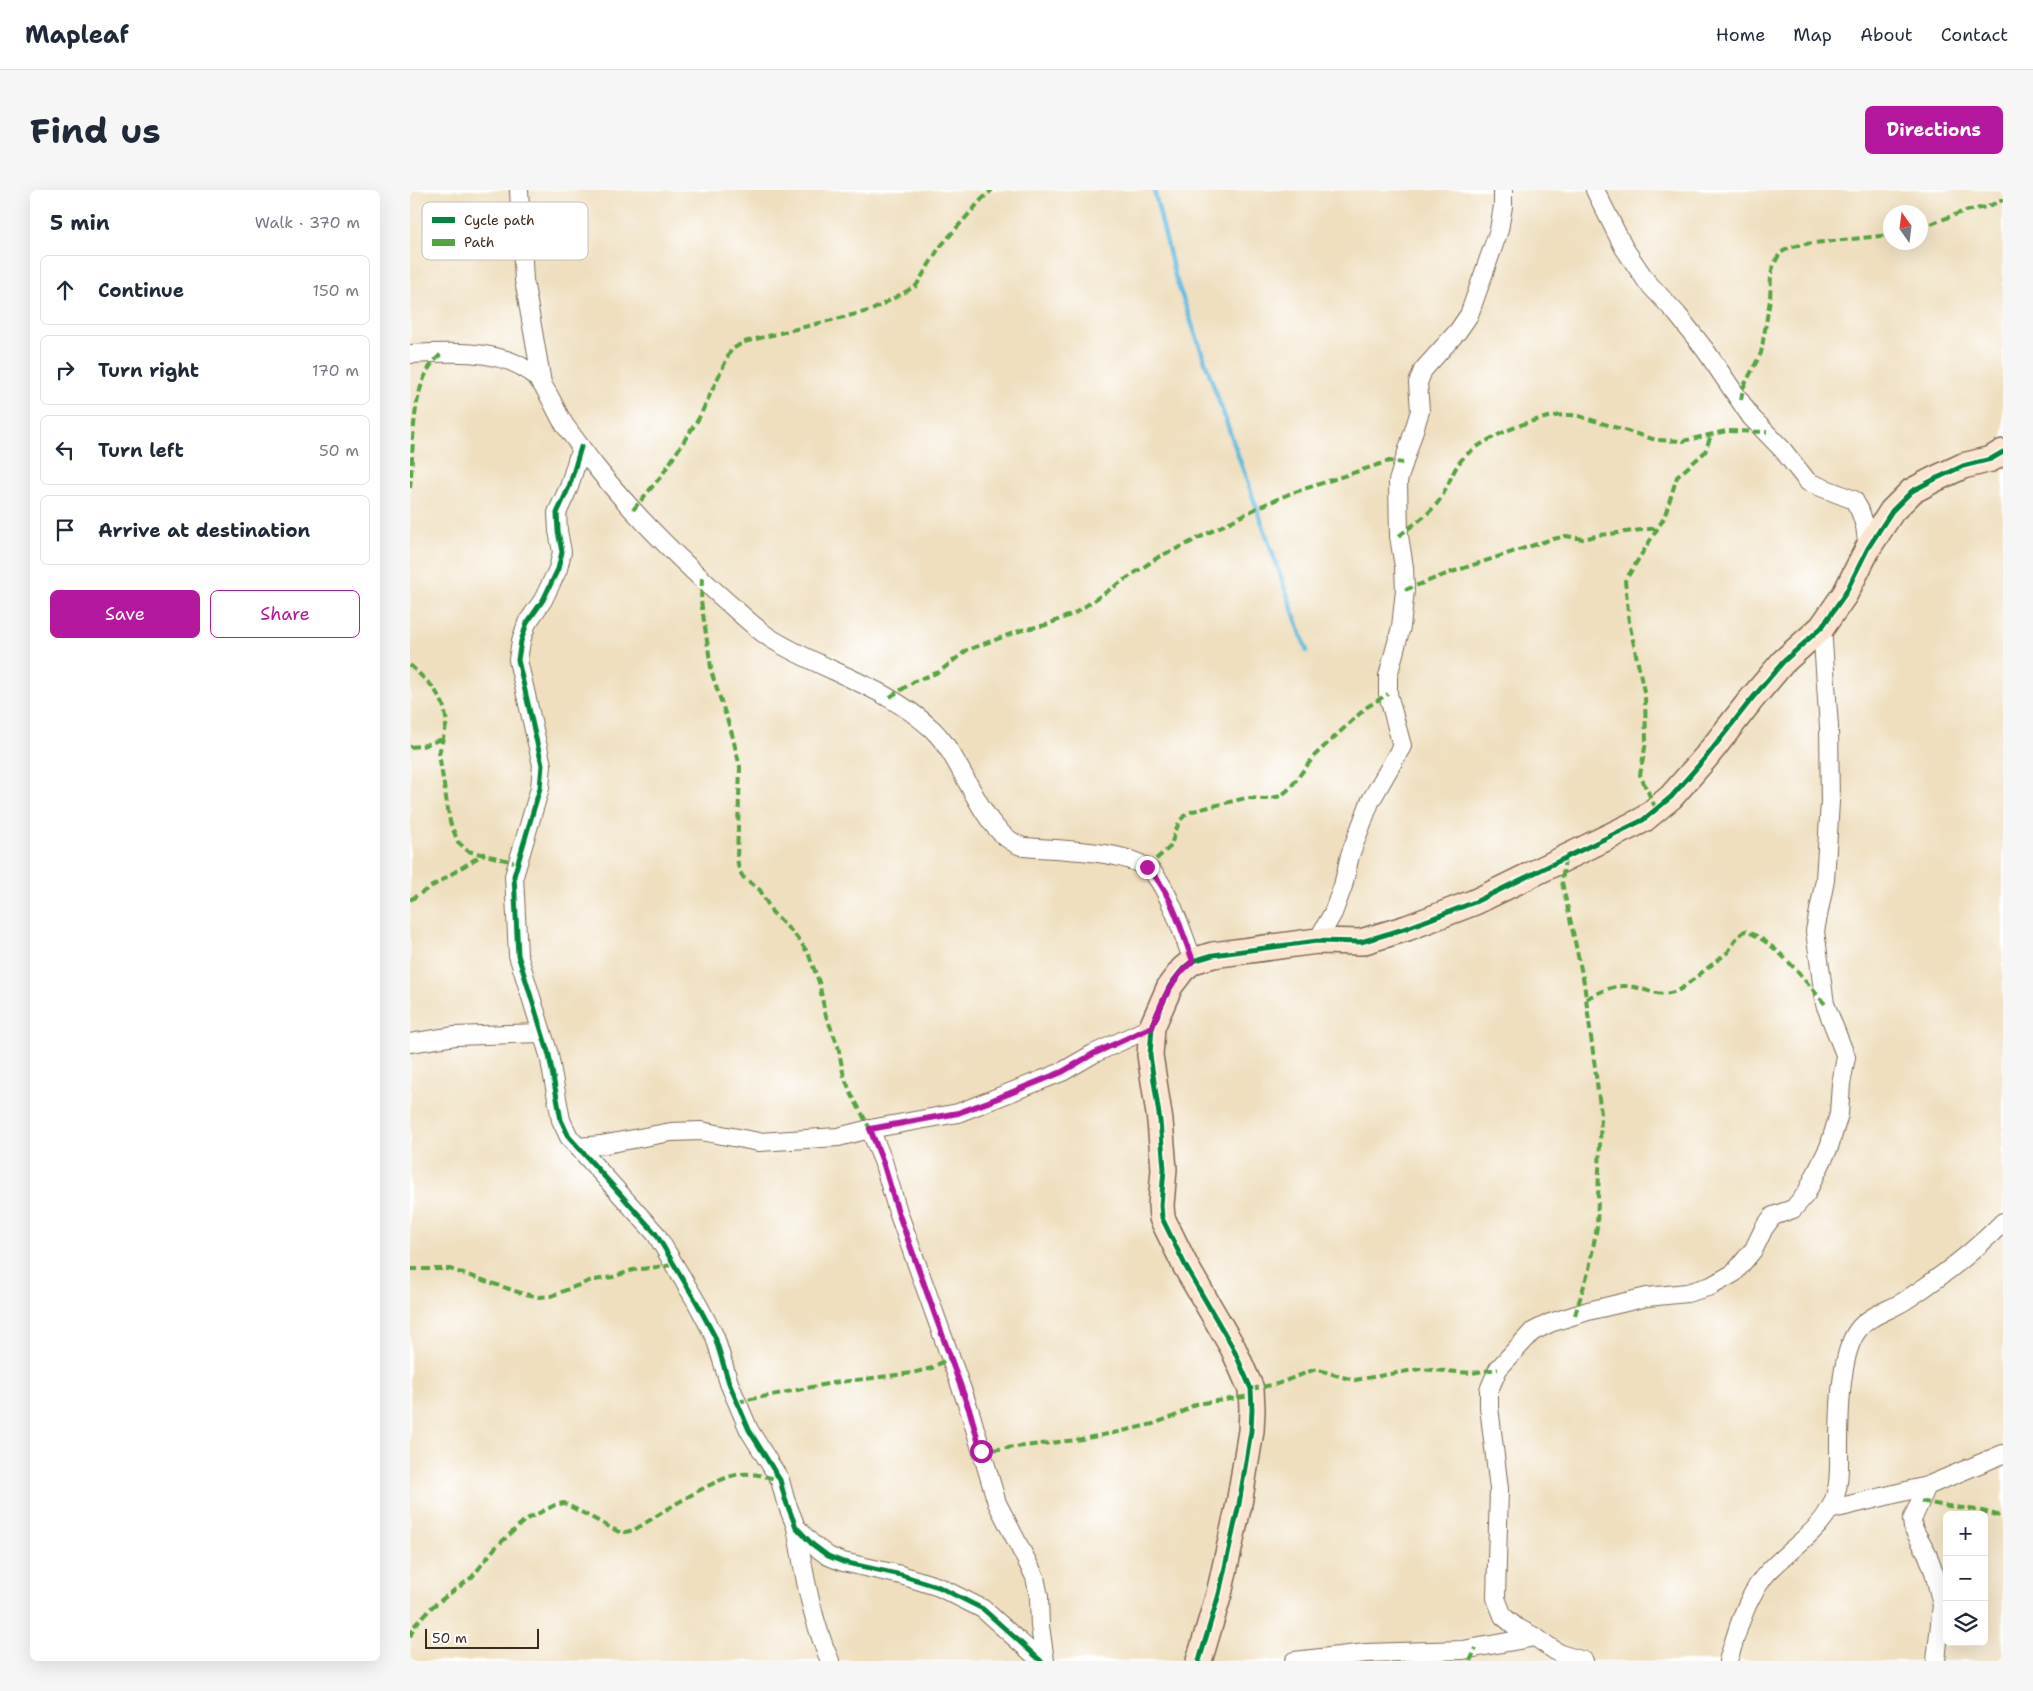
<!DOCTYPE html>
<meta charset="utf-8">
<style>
body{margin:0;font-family:"Shantell Sans",sans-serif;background:#f6f6f7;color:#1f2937}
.controls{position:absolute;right:15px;bottom:15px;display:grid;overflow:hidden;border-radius:8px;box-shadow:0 5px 20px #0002}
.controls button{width:45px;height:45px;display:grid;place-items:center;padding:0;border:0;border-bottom:1px solid #e0e1e3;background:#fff;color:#1f2937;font:25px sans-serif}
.compass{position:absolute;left:1473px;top:15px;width:45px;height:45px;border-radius:50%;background:#fff;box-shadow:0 5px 20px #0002;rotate:346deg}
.scale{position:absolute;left:15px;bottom:12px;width:114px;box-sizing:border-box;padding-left:5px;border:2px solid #3b2a1e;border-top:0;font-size:14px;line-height:18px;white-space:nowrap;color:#3b2a1e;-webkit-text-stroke:4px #fff;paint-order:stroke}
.stop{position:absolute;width:15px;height:15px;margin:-11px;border:4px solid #b5179e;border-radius:50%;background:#fff}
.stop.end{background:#b5179e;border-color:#fff;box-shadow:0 1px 5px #0008}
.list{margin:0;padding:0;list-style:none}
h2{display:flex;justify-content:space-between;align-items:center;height:65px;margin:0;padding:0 20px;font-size:21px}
h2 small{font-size:16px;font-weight:400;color:#747a83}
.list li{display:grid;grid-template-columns:32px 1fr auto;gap:15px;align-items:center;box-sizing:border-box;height:70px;margin:0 10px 10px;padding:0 10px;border:1px solid #e0e1e3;border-radius:8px}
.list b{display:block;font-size:19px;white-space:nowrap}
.list em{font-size:16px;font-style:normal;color:#747a83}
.actions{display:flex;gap:10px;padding:15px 20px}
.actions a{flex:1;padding:11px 0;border:1px solid #b5179e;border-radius:8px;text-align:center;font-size:18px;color:#b5179e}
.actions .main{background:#b5179e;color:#fff}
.icon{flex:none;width:28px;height:28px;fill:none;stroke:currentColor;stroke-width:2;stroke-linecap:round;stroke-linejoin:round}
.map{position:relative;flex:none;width:1593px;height:1471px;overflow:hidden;border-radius:8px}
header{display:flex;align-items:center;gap:30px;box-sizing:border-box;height:70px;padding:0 25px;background:#fff;border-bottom:1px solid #e0e1e3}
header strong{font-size:24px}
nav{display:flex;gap:28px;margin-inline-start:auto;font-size:18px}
.intro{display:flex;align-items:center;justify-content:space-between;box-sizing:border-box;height:120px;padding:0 30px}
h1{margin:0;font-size:35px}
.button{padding:12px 22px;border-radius:8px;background:#b5179e;color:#fff;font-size:18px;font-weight:700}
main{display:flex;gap:30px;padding:0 30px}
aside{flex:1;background:#fff;border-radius:8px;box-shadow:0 5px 20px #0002}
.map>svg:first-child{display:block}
</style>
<header>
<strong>Mapleaf</strong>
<nav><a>Home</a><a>Map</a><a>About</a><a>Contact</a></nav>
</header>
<div class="intro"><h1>Find us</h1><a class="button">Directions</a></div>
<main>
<aside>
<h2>5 min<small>Walk · 370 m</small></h2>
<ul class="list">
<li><svg class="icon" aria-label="ahead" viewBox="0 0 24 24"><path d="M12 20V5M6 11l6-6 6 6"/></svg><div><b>Continue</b></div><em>150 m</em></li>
<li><svg class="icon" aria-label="right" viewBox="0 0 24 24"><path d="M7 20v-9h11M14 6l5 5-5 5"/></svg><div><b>Turn right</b></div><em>170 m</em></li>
<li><svg class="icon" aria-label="left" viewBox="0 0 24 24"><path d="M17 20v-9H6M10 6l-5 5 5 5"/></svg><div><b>Turn left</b></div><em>50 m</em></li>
<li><svg class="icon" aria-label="arrive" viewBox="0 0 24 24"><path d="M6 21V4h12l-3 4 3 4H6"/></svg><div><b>Arrive at destination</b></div></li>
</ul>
<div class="actions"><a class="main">Save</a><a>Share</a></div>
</aside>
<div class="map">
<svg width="1593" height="1471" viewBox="0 0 1593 1471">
<rect width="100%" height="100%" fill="#fff"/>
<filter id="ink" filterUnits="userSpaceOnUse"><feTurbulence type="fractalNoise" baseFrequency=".02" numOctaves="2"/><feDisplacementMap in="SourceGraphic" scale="10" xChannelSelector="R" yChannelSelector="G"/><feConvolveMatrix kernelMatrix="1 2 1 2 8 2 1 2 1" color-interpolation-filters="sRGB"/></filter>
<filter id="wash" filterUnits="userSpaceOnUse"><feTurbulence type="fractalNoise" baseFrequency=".0096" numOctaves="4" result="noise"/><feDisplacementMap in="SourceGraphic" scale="20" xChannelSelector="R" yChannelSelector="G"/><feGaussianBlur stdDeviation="1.12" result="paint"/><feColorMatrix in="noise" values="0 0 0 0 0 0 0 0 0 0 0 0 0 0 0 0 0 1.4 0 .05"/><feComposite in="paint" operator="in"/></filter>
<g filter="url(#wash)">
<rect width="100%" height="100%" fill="#efdfbf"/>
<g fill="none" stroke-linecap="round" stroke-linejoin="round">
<!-- stream -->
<polyline stroke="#64bce1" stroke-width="4.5" points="744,0 765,86 897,461"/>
</g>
</g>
<g filter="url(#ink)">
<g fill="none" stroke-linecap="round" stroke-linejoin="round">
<defs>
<g id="street">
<polyline points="109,0 114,90 132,193"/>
<polyline points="1185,0 1214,58 1237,92 1267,124 1296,161 1341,227 1372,259 1398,292 1444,310 1450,321 1455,336 1458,358"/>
<path d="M0,164C35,162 87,159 117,180C137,193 142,215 154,234C164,248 175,263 186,277C224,325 270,370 316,411C330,423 345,438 360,448C413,481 476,496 522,539C556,571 570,644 614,657C646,660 723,659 744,684C760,703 774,747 783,771"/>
<polyline points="171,257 159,297 147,323 148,341 152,362 148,379 133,410 117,433 111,451 108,470 132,575 130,598 104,686 108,765 139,865 151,930 159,947 246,1044 287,1113 305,1147 319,1193 339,1240 370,1290 375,1309 386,1337 402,1354 418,1366 433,1372 491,1385 529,1397 573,1419 631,1471"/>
<polyline points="907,751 923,723 933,696 940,665 960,612 992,556 978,504 978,486 991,437 995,400 994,377 989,346 988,291 1010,221 1008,193 1013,180 1048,141 1059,125 1089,40 1093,16 1093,0"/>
<polyline points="0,853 45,846 131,843"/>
<polyline points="460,939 473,971 488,1022 560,1222 587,1313 625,1387 629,1407 630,1436 635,1471"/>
<polyline points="168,957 191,955 261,942 291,941 349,952 428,947 460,939 548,923 652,882 683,864 742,837"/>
<polyline points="1517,1296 1502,1330 1503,1338 1517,1363 1524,1382 1532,1415 1526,1471"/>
<polyline points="1419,1320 1517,1296 1593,1264"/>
<path d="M386,1337C394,1383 401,1428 420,1471"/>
<polyline points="1125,1447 1106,1437 1093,1426 1086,1408 1089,1299 1079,1217 1079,1200 1088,1179 1122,1142 1140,1133 1178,1121 1237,1107 1277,1103 1301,1096 1324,1083 1344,1059 1354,1038 1363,1026 1383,1019 1396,1004 1419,957 1429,924 1431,894 1436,867 1415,814 1405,741 1415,690 1420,612 1419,537 1412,437"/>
<polyline points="884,1471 956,1463 1053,1460 1125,1447 1150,1464 1174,1471"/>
<path d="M1318,1471C1327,1442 1334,1413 1353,1388C1376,1359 1417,1340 1426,1303C1430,1290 1429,1274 1429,1261C1429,1230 1429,1164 1448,1140C1459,1125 1481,1120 1496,1110C1531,1087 1564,1062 1593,1032"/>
</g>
<polyline id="secondary" points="789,1471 809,1404 829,1314 841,1241 842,1219 841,1199 823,1158 776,1077 752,1028 751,1015 754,979 750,931 740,865 742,837 760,796 773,779 783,771 803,765 907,751 951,752 997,738 1065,712 1233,630 1261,607 1296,567 1340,511 1373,472 1412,437 1435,404 1458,358 1482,321 1502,301 1525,289 1553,276 1581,269 1593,262"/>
</defs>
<!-- street casing -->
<use href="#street" stroke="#7a6956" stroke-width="20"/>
<!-- secondary casing -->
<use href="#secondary" stroke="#7a6956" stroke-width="28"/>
<!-- street -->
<use href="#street" stroke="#fff" stroke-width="18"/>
<!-- secondary -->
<use href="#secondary" stroke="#fce5d0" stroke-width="25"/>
<!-- quiet -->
<g stroke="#54a441" stroke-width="4" stroke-dasharray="8 4" stroke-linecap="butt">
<polyline points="1510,38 1555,21 1576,17 1593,10"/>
<polyline points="1331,210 1333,198 1351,163 1360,110 1361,84 1364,74 1370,63 1379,58 1395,54 1480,45"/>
<path d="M0,298C4,261 0,211 19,178C22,173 27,168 31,164"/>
<polyline points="223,320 252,285 289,228 321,160 334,152 462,120 506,96 529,58 572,9 582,0"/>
<path d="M989,346C1003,334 1021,324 1031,308C1040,293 1043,277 1056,265C1081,244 1137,220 1169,226L1246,250L1273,251L1316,241L1357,242"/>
<polyline points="292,388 291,411 302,484 322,544 330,577 327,668 329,680 333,687 350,700 362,722 386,746 398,763 409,792 415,823 428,856 434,887 442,905 460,939"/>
<polyline points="995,400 1039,383 1139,350 1156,346 1173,349 1190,345 1248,338"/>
<polyline points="0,475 24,498 33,514 37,532 29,564 40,632 48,652 58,661 108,673"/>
<polyline points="480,507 505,491 529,482 557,460 612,440 636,435 665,423 750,366 775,355 847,318 879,304 949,281 979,271 993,273"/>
<polyline points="0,557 12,556 32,549"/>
<polyline points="1246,619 1230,585 1236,552 1235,506 1219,432 1215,391 1254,328 1267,287 1295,262 1301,245"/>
<polyline points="1155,668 1152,692 1174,793 1191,924 1187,1037 1179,1079 1165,1125"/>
<polyline points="737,677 760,657 769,632 774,626 783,621 836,608 856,609 871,606 880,598 905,565 957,517 978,504"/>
<polyline points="0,710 75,663"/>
<path d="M1176,809C1187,803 1201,796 1214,796C1236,796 1248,811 1271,799L1318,762L1328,746L1335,741C1366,751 1394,790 1415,814"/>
<polyline points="0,1079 40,1079 111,1103 129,1107 141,1106 179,1091 203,1087 223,1080 263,1075"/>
<polyline points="841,1199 867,1194 906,1179 936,1188 945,1190 1010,1179 1061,1183 1088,1179"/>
<polyline points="327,1212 422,1193 502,1183 522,1178 539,1168"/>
<polyline points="571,1261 666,1250 708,1242 743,1234 767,1225 786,1214 841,1206"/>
<path d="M1511,1311C1538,1318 1566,1317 1593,1327"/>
<path d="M0,1447L4,1436L22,1417L62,1387L85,1358L115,1330L145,1315L154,1313L211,1343L224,1340C249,1325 305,1286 332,1284C345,1283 357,1287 370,1290"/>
<polyline points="1060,1471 1066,1458"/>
</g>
<defs>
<g id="cycleway">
<polyline points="171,257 159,297 147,323 148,341 152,362 148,379 133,410 117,433 111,451 108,470 132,575 130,598 104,686 108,765 139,865 151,930 159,947 246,1044 287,1113 305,1147 319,1193 339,1240 370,1290 375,1309 386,1337 402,1354 418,1366 433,1372 491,1385 529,1397 573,1419 631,1471"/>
<polyline points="789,1471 809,1404 829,1314 841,1241 842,1219 841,1199 823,1158 776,1077 752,1028 751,1015 754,979 750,931 740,865 742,837 760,796 773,779 783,771 803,765 907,751 951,752 997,738 1065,712 1233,630 1261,607 1296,567 1340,511 1373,472 1412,437 1435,404 1458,358 1482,321 1502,301 1525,289 1553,276 1581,269 1593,262"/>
</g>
</defs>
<!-- cycleway casing -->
<use href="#cycleway" stroke="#fff" stroke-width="8"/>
<!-- cycleway -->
<use href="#cycleway" stroke="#00873e" stroke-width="5"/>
</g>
</g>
<g fill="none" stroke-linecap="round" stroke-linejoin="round" filter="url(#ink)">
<!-- route -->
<path stroke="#b5179e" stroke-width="6" d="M571,1261L560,1222L488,1022L473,972L460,939L548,923L578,912L652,882L683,864L742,837C752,812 761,788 783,771C771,740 761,701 737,677"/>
</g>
<!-- legend -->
<rect x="12" y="12" width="166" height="58" rx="8" fill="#fff" stroke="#c4bfbc" stroke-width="1"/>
<rect x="22" y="27" width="23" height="6" fill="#00873e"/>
<rect x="22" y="49" width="23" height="7" fill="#54a441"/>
<g font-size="14" fill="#3b2a1e">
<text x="54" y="35">Cycle path</text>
<text x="54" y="57">Path</text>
</g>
</svg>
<div class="controls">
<button>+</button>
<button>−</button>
<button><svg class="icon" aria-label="layers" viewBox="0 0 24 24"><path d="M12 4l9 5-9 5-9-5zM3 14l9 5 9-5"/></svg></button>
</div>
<svg class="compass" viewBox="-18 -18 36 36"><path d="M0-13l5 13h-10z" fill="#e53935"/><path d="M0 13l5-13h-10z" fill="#747a83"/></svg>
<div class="scale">50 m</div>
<div class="stop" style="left:571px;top:1261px"></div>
<div class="stop end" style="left:737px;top:677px"></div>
</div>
</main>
